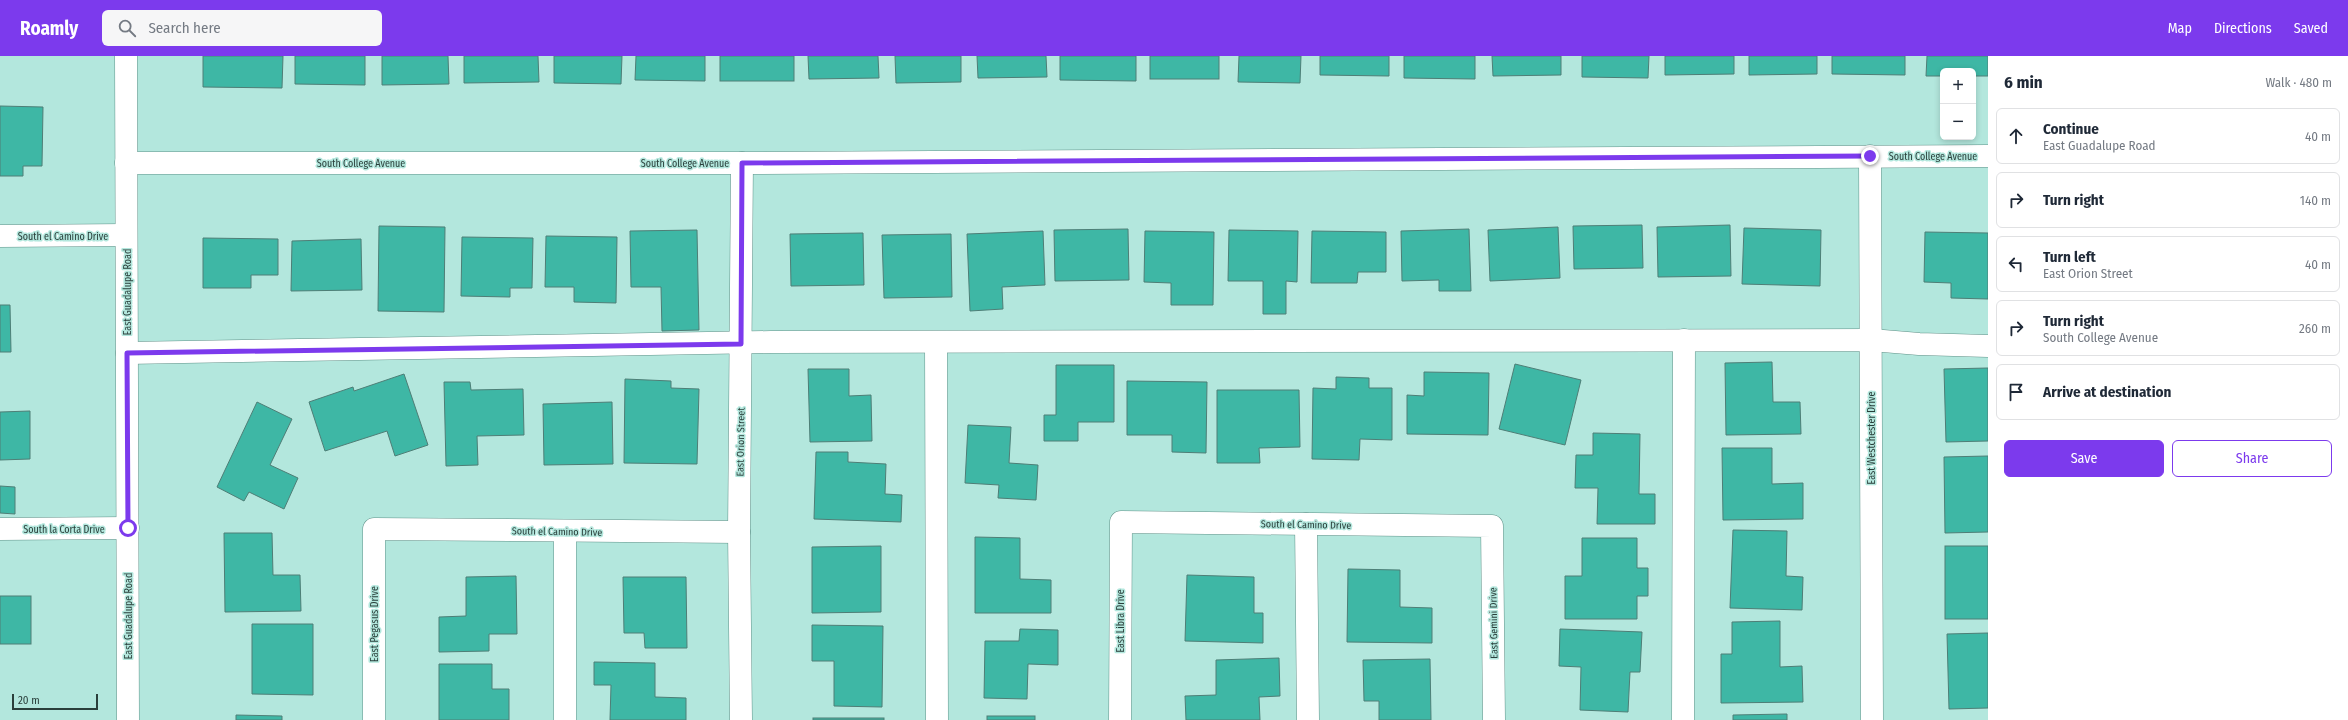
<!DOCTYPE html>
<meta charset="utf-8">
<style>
body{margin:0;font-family:"Fira Sans Condensed",sans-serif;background:#f6f6f7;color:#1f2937}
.controls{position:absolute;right:12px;top:12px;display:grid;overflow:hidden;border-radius:6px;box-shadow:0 2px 6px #0003}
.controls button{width:36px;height:36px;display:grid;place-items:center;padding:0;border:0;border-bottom:1px solid #e0e1e3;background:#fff;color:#1f2937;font:20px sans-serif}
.scale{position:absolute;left:12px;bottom:10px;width:86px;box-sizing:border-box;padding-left:4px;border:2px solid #2a3f3b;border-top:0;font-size:11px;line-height:14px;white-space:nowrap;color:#2a3f3b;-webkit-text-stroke:3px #b3e7dd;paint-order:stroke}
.stop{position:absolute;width:12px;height:12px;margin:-9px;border:3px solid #7c3aed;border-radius:50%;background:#fff}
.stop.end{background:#7c3aed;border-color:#fff;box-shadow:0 1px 4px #0008}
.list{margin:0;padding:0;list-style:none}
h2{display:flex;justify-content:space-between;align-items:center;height:52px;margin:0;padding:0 16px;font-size:17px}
h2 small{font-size:13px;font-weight:400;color:#747a83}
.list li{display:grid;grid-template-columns:26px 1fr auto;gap:12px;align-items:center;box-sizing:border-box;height:56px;margin:0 8px 8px;padding:0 8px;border:1px solid #e0e1e3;border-radius:6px}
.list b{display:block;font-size:15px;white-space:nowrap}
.list p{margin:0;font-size:13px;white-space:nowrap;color:#747a83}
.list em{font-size:13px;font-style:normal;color:#747a83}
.actions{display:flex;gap:8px;padding:12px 16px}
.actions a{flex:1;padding:9px 0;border:1px solid #7c3aed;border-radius:6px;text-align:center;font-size:14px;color:#7c3aed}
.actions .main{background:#7c3aed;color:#fff}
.icon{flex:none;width:22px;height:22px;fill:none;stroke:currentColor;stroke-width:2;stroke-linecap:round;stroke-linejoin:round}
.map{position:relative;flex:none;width:1988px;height:664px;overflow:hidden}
header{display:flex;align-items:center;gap:24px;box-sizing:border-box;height:56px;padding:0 20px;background:#7c3aed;color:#fff}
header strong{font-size:19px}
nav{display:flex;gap:22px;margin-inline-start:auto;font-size:14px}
.search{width:280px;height:36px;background:#f6f6f7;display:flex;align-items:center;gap:10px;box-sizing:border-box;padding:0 14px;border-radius:6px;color:#747a83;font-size:15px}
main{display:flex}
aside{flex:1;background:#fff}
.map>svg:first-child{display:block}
</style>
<header>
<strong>Roamly</strong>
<div class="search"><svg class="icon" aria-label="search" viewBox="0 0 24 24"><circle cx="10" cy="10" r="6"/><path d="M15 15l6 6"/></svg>Search here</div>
<nav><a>Map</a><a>Directions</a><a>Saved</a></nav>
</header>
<main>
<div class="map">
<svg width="1988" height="664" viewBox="0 0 1988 664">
<rect width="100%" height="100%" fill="#b3e7dd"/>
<!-- building -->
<g fill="#3eb7a5" stroke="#4e7e76">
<polygon points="203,0 283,0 282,32 203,31"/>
<polygon points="295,0 365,0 365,29 295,28"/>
<polygon points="382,0 448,0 449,28 382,29"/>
<polygon points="464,0 538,0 539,26 464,27"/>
<polygon points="554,0 622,0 621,28 554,27"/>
<polygon points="636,0 705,0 705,25 635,24"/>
<rect x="720" y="0" width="74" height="25"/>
<polygon points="808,0 878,0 879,22 809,23"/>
<polygon points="895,0 961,0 961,26 896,27"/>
<polygon points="977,0 1046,0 1047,21 978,22"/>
<polygon points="1060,0 1136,0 1136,25 1060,24"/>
<rect x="1150" y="0" width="69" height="23"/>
<polygon points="1239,0 1301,0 1300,27 1238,26"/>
<polygon points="1320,0 1389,0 1389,20 1320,19"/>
<polygon points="1404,0 1475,0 1475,23 1404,22"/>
<polygon points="1492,0 1561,0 1561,19 1493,20"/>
<polygon points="1582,0 1649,0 1648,22 1582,21"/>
<polygon points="1665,0 1734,0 1734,18 1665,19"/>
<polygon points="1749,0 1817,0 1817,18 1749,19"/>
<polygon points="1832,0 1905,0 1905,19 1832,18"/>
<polygon points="1927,0 1988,0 1988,20 1973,20 1973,15 1943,15 1943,20 1926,20"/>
<polygon points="0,50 43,51 42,110 23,110 23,120 0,120"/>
<polygon points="1642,169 1643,212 1574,213 1573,170"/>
<polygon points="1730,169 1731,220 1658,221 1657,171"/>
<polygon points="379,170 445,171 444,256 378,255"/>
<polygon points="1558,171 1560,222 1490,225 1488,174"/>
<polygon points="1744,172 1821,174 1820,230 1742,228"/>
<polygon points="1128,173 1129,224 1055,225 1054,174"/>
<polygon points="1469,173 1471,235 1439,235 1439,224 1402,225 1401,175"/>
<polygon points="697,174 699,274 662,275 661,231 631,231 630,175"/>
<polygon points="1229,174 1298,175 1297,226 1286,225 1286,258 1263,258 1263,225 1228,225"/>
<polygon points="1043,175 1045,229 1002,231 1003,253 970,255 967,178"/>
<polygon points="1145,175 1214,176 1213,249 1171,249 1171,227 1144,226"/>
<polygon points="1312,175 1386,176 1386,216 1358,216 1357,227 1311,227"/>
<polygon points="1925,176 1988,177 1988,243 1951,242 1951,227 1924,226"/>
<polygon points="863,177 864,229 791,230 790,178"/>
<polygon points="951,178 952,241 884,242 882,179"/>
<polygon points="546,180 617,181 616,247 574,246 574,231 545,231"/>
<polygon points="462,181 533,182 532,232 510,232 510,241 461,240"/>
<polygon points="203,182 278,183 278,219 251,219 251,232 203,232"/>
<polygon points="361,183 362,234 291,235 292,185"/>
<polygon points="0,249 10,249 11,296 0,296"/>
<polygon points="1772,306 1773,346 1800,346 1801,378 1726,379 1725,307"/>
<polygon points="1515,308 1581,324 1565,389 1499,373"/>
<polygon points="1056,309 1114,309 1114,366 1078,366 1078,385 1044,385 1044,359 1056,359"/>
<polygon points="1988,312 1988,385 1946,386 1944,313"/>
<polygon points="808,313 849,313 849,340 871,339 872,385 810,386"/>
<polygon points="1424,316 1489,317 1488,379 1407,378 1407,339 1424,340"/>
<polygon points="404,318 428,389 395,400 387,375 325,395 309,346 353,331 354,335"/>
<polygon points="1336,321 1369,322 1369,332 1392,332 1392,384 1360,383 1359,404 1312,403 1313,332 1336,333"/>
<polygon points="625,323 671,325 671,332 699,333 697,408 624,407"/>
<polygon points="1127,325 1207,326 1206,397 1172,396 1172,379 1127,379"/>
<polygon points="444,326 470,326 471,334 523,333 524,379 477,380 478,409 446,410"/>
<polygon points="1217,334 1299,334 1300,391 1259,392 1260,407 1217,407"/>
<polygon points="257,346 292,363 270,409 298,422 284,453 249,436 244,445 217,431"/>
<polygon points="612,346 613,408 544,409 543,348"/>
<polygon points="30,355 30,403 0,404 0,356"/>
<polygon points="968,369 1011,371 1009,407 1038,409 1036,444 998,442 999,429 965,427"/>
<polygon points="1593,377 1640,378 1639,438 1655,438 1655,468 1597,468 1598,432 1575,432 1576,399 1593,399"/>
<polygon points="1722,392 1772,392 1772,428 1803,427 1803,463 1723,464"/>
<polygon points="816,396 848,396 848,406 886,408 885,438 902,439 901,466 814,463"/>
<polygon points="1988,400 1988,476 1945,477 1944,401"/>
<polygon points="0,430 15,431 15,458 0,457"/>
<polygon points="1733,474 1787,475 1786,520 1803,521 1802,554 1730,552"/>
<polygon points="224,477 272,477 273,519 300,519 301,555 225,556"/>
<polygon points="975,481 1020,482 1020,523 1051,524 1051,557 975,557"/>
<polygon points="1582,482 1637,482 1637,512 1648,512 1648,540 1637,540 1637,563 1565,563 1565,520 1582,520"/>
<polygon points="881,490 881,556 812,557 812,491"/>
<rect x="1945" y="490" width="43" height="73"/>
<polygon points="1348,513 1400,514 1400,551 1432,552 1432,587 1347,586"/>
<polygon points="1187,519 1254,521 1254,557 1263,557 1263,587 1185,585"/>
<polygon points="516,520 517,578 489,578 489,595 439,596 439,561 466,560 466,521"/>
<polygon points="623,521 686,521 687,592 645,592 644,577 624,577"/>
<rect x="0" y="540" width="31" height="48"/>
<polygon points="1780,565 1780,611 1802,610 1803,646 1721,647 1721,598 1732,598 1732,566"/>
<polygon points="252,568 313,568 313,639 252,638"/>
<polygon points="812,569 883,570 882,651 834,650 834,605 812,605"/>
<polygon points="1020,573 1058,574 1058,609 1028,608 1027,643 984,642 985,585 1019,585"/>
<polygon points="1560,573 1642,576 1640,616 1630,616 1628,656 1580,654 1581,611 1559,610"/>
<polygon points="1988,577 1988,652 1949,653 1947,578"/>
<polygon points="1279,602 1280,640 1259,641 1260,664 1186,664 1185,640 1216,639 1216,604"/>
<polygon points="1430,603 1431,664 1379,664 1379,645 1364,645 1363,604"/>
<polygon points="594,606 655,607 655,641 686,642 686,664 610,664 611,629 594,629"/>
<polygon points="439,608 492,608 492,633 509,633 509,664 439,664"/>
<polygon points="1787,658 1787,664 1733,664 1733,659"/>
<polygon points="236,659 282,660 282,664 236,664"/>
<rect x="987" y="660" width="48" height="4"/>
<rect x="813" y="662" width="71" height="2"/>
</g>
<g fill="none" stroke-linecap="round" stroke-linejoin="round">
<defs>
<g id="minor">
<polyline points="1870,100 1872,664"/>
<polyline points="126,107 742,107 1988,100"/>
<polyline points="0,180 126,179"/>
<polyline points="936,287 937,664"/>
<polyline points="127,297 771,286 1871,284 1919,288 1988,290"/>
<polyline points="1306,468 1308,664"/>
<polyline points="0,473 128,472"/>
<polyline points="565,475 565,664"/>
<polyline points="374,664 374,473 739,476"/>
<polyline points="741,664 739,476 742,107"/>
<polyline points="1120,664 1121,466 1492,470 1494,664"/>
<polyline points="1683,664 1684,284"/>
</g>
<polyline id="major" points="126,0 128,664"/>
</defs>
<!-- minor casing -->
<use href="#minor" stroke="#619289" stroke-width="23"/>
<!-- major casing -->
<use href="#major" stroke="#619289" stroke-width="23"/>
<!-- minor -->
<use href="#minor" stroke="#fff" stroke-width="22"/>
<!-- major -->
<use href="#major" stroke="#fff" stroke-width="22"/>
</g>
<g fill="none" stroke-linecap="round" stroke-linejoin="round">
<!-- route -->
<polyline stroke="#7c3aed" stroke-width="5" points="128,472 127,297 741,288 742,107 1870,100"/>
</g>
<g text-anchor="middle" stroke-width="3" stroke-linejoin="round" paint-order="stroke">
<!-- street labels -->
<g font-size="10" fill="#2a3f3b" stroke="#b3e7dd">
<text x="1933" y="104">South College Avenue</text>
<text x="361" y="111">South College Avenue</text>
<text x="685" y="111">South College Avenue</text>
<text x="63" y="184">South el Camino Drive</text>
<text transform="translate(127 236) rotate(-90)" y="4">East Guadalupe Road</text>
<text transform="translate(1871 382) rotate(-90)" y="4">East Westchester Drive</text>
<text transform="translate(740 386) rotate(-89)" y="4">East Orion Street</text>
<text transform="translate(1306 468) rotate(1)" y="4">South el Camino Drive</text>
<text x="64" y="477">South la Corta Drive</text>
<text transform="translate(557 475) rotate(1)" y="4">South el Camino Drive</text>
<text transform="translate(128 560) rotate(-90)" y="4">East Guadalupe Road</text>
<text transform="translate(1120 565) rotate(-90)" y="4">East Libra Drive</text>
<text transform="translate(1493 567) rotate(-91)" y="4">East Gemini Drive</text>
<text transform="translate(374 568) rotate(-90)" y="4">East Pegasus Drive</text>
</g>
</g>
</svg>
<div class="controls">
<button>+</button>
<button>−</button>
</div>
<div class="scale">20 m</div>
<div class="stop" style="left:128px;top:472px"></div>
<div class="stop end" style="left:1870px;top:100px"></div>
</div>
<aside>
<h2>6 min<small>Walk · 480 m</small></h2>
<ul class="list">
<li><svg class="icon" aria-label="ahead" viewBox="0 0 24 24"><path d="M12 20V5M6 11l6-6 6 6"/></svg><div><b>Continue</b><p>East Guadalupe Road</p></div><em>40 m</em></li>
<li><svg class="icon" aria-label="right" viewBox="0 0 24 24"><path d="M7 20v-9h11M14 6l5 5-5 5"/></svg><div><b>Turn right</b></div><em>140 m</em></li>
<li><svg class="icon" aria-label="left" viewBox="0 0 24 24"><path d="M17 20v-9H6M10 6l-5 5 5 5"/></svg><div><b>Turn left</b><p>East Orion Street</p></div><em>40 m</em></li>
<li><svg class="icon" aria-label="right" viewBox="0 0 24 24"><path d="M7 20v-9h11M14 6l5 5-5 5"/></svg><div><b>Turn right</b><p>South College Avenue</p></div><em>260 m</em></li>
<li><svg class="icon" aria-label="arrive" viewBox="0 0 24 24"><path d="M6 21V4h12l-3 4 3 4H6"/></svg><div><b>Arrive at destination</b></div></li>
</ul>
<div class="actions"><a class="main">Save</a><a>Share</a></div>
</aside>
</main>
